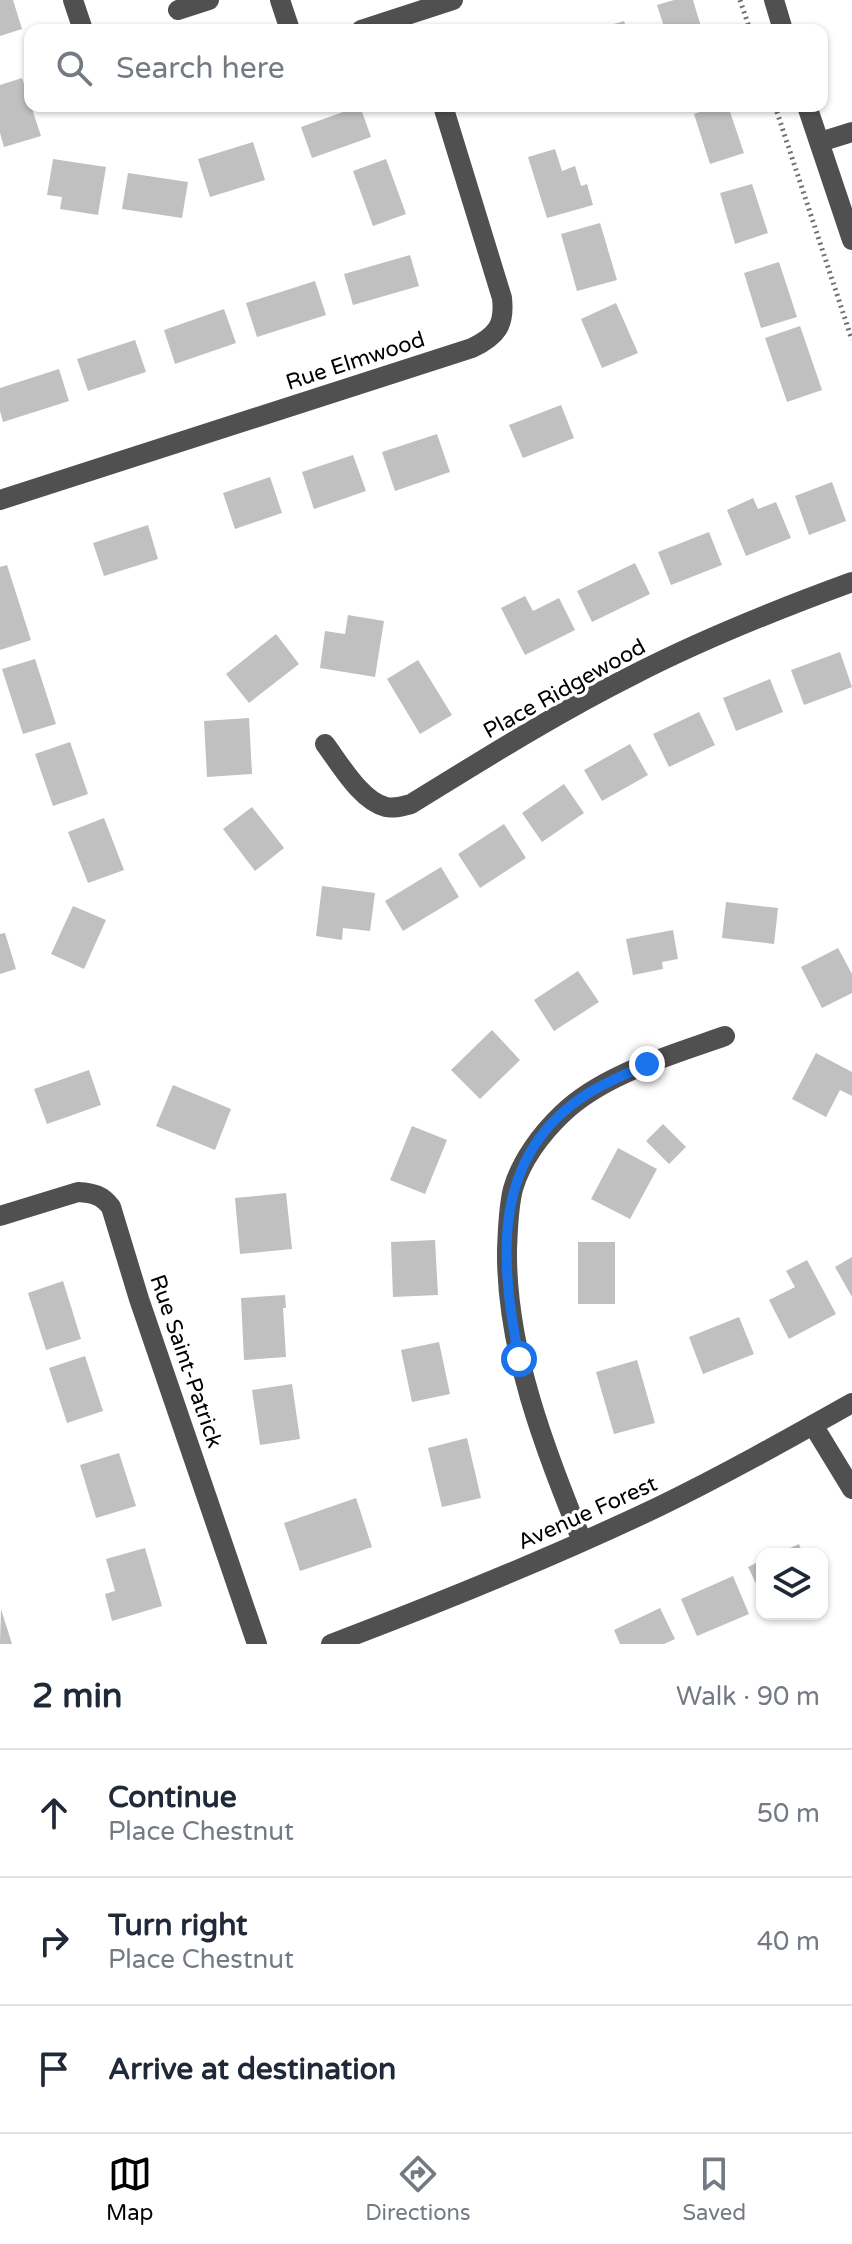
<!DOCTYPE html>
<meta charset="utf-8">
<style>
body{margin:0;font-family:"Varela Round",sans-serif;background:#f6f6f7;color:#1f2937}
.controls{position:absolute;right:24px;bottom:24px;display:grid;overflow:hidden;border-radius:16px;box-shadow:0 2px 6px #0004}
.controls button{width:72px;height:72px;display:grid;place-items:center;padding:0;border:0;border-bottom:2px solid #e0e1e3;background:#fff;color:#1f2937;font:40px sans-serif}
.stop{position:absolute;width:24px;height:24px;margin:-18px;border:6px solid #1a73e8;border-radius:50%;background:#fff}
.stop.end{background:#1a73e8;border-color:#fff;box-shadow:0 2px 8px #0008}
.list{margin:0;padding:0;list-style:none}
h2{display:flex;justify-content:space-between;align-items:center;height:104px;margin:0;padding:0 32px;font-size:34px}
h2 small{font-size:26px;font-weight:400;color:#747a83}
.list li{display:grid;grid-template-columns:52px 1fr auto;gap:24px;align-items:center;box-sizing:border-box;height:128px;padding:0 32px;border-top:2px solid #e0e1e3}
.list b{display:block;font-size:30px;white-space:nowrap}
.list p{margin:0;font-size:26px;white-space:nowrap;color:#747a83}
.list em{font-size:26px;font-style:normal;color:#747a83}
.icon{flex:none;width:44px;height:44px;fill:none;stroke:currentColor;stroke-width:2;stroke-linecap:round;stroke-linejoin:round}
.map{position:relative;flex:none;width:852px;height:1644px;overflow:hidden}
.search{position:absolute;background:#fff;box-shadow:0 2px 6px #0004;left:24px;right:24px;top:24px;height:88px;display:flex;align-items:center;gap:20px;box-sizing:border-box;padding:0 28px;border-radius:16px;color:#747a83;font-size:30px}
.sheet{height:488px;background:#fff}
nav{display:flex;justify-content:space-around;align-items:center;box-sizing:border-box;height:112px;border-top:2px solid #e0e1e3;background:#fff;font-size:22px;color:#747a83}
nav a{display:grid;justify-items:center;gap:4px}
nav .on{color:#000}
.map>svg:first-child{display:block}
</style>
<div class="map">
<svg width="852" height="1644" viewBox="0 0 852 1644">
<rect width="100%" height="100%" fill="#fff"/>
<!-- building -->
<g fill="#c0c0c0">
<polygon points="0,0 13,0 22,29 0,36"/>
<polygon points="674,0 693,0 702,30 665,30 657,5"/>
<polygon points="624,21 627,30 596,30 596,29"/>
<polygon points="22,78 41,136 4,147 0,133 0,85"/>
<polygon points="360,106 371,137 312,158 301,127"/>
<polygon points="718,106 728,106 744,153 710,164 694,114"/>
<polygon points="253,142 265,180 210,197 198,159"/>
<polygon points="555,149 562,171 575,166 581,186 587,184 593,205 547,218 528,157"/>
<polygon points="53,159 106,167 98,215 60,209 62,197 47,195"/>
<polygon points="386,159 406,214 373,226 353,171"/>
<polygon points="128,173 188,182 182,218 122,209"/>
<polygon points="752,184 768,233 735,244 720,193"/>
<polygon points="600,223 617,280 577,291 561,234"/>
<polygon points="410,255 419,286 353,305 344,274"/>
<polygon points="779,262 797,317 761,328 744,273"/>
<polygon points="315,281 326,315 257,337 246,303"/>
<polygon points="616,303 638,353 602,368 581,319"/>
<polygon points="224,309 236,343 175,364 164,330"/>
<polygon points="800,326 822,390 787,402 765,338"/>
<polygon points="135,340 146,372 88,391 77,359"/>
<polygon points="59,369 69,401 3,422 0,411 0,388"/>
<polygon points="561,405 574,438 523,458 509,425"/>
<polygon points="437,434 450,472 395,491 382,452"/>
<polygon points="353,455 366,491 314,509 302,472"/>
<polygon points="270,477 282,513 235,529 223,493"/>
<polygon points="832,482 846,521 809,535 795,496"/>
<polygon points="753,498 758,509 776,502 791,538 746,556 727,510"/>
<polygon points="148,525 158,559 104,576 93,543"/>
<polygon points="709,532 722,565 671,585 658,552"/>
<polygon points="635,563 650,594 592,622 577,591"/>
<polygon points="7,565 31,640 0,650 0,567"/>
<polygon points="525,596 533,611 559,598 575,630 525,655 501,608"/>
<polygon points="348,615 384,621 375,677 320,668 325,631 345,634"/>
<polygon points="276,634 299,664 249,703 226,674"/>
<polygon points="840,652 852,687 804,705 791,670"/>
<polygon points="35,659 56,724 23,734 2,669"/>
<polygon points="418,660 452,715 420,734 387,679"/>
<polygon points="770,679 783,712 736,731 723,698"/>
<polygon points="699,712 715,745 669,767 653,734"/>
<polygon points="249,718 252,774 207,777 204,721"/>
<polygon points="70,742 88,794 53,806 35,754"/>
<polygon points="630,744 648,775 602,801 584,770"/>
<polygon points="564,784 584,813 542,842 522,813"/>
<polygon points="252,807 284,848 255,871 223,829"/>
<polygon points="104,818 124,870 88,883 68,832"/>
<polygon points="504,824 526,858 480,888 458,854"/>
<polygon points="441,867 459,897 403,931 385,901"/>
<polygon points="322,886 375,893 370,931 343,928 342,940 316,936"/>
<polygon points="726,902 778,908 774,944 722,938"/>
<polygon points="73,906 106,920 84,969 51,954"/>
<polygon points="673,930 678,959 662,962 663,969 633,975 626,939"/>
<polygon points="5,933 16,969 0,974 0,934"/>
<polygon points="838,948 852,974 852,993 822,1008 801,967"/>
<polygon points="578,971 599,1002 554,1031 534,1000"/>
<polygon points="492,1030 520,1060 480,1099 451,1070"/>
<polygon points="816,1053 852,1072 852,1096 840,1090 826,1117 792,1099"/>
<polygon points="89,1070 101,1105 47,1124 34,1089"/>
<polygon points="173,1085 231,1109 215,1150 156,1126"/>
<polygon points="663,1124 686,1147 669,1164 646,1141"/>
<polygon points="412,1126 447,1140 425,1194 390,1180"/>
<polygon points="618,1148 657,1169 630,1219 591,1199"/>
<polygon points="286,1193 292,1249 240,1254 235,1198"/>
<polygon points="435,1240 438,1295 393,1297 391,1242"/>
<rect x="578" y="1242" width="37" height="62"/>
<polygon points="852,1257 852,1297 835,1267"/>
<polygon points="807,1260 836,1314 789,1339 769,1300 795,1287 786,1271"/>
<polygon points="63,1281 81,1339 46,1350 28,1293"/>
<polygon points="285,1295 286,1308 283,1308 286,1357 244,1360 241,1298"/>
<polygon points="739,1317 754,1354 703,1374 689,1337"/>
<polygon points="439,1342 450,1394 412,1402 401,1350"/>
<polygon points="85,1356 103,1411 67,1423 49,1368"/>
<polygon points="637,1360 655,1423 614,1434 596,1372"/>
<polygon points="292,1384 300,1439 260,1445 252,1390"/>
<polygon points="467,1438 481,1498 442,1507 428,1448"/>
<polygon points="119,1453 136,1506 96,1518 80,1465"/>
<polygon points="356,1498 372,1547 300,1571 284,1523"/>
<polygon points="799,1544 803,1554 776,1554"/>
<polygon points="145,1548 162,1606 112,1621 105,1594 115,1591 106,1559"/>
<polygon points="762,1560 762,1596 748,1567"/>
<polygon points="733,1576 749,1614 697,1636 681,1599"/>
<polygon points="660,1608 675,1639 664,1644 620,1644 614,1630"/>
<polygon points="1,1609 12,1644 0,1644"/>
</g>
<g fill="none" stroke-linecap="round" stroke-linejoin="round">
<!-- path -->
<g stroke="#727272" stroke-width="5" stroke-dasharray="2 4" stroke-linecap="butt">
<polyline points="740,0 750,30"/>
<polyline points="775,106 852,340"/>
</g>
<!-- minor -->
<g stroke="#505050" stroke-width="20">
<polyline points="73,0 83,30"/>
<polyline points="280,0 290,30"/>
<polyline points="774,0 783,30"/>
<polyline points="178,10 209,0"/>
<polyline points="361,30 453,0"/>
<polyline points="807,106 852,240"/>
<polyline points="820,142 852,132"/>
<path d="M0,500L472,348C497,336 505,325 502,298L443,106"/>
<path d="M325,744C340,764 361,801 386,807C395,809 403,806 411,804C484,759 557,713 633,675C703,639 778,609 852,582"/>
<path d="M0,1216L78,1192C93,1193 102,1195 111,1207L139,1299L257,1644"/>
<polyline points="813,1425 852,1489"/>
<path d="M582,1541C545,1448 506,1351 507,1250C508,1230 508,1209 513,1189C521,1161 541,1134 562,1114C603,1074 672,1055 725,1036"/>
<path d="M331,1644C442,1602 551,1558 658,1507C724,1475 788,1439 852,1403"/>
</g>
</g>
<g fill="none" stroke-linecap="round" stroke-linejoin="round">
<!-- route -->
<path stroke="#1a73e8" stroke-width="10" d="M519,1359C500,1260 490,1156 587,1094C606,1082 627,1074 647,1064"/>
</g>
<g text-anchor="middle" stroke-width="7" stroke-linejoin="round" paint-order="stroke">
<!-- street labels -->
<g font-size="22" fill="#000" stroke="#fff">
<text transform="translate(355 360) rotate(-18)" y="8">Rue Elmwood</text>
<text transform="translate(564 688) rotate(-29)" y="8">Place Ridgewood</text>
<text transform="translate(187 1361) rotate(71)" y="8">Rue Saint-Patrick</text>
<text transform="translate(587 1512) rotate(-24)" y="8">Avenue Forest</text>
</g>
</g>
</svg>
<div class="controls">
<button><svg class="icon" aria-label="layers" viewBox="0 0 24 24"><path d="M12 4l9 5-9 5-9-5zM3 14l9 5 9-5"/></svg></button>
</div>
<div class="stop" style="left:519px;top:1359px"></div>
<div class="stop end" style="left:647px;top:1064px"></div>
<div class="search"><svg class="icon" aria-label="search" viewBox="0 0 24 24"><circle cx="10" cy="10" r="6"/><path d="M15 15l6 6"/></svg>Search here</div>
</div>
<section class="sheet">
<h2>2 min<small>Walk · 90 m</small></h2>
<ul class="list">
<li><svg class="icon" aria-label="ahead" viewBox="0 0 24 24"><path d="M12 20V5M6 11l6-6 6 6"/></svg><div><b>Continue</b><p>Place Chestnut</p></div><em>50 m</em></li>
<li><svg class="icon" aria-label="right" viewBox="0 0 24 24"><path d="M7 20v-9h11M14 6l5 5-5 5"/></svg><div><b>Turn right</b><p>Place Chestnut</p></div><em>40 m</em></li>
<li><svg class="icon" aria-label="arrive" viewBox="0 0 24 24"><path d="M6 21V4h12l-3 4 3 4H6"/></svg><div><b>Arrive at destination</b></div></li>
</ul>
</section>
<nav>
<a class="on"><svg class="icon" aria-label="map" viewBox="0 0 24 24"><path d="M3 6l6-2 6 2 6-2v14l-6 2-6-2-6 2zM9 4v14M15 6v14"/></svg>Map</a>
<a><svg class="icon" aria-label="directions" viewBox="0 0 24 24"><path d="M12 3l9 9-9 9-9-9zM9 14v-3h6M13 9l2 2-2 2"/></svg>Directions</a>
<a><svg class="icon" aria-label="saved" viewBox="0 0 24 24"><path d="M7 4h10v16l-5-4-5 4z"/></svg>Saved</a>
</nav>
